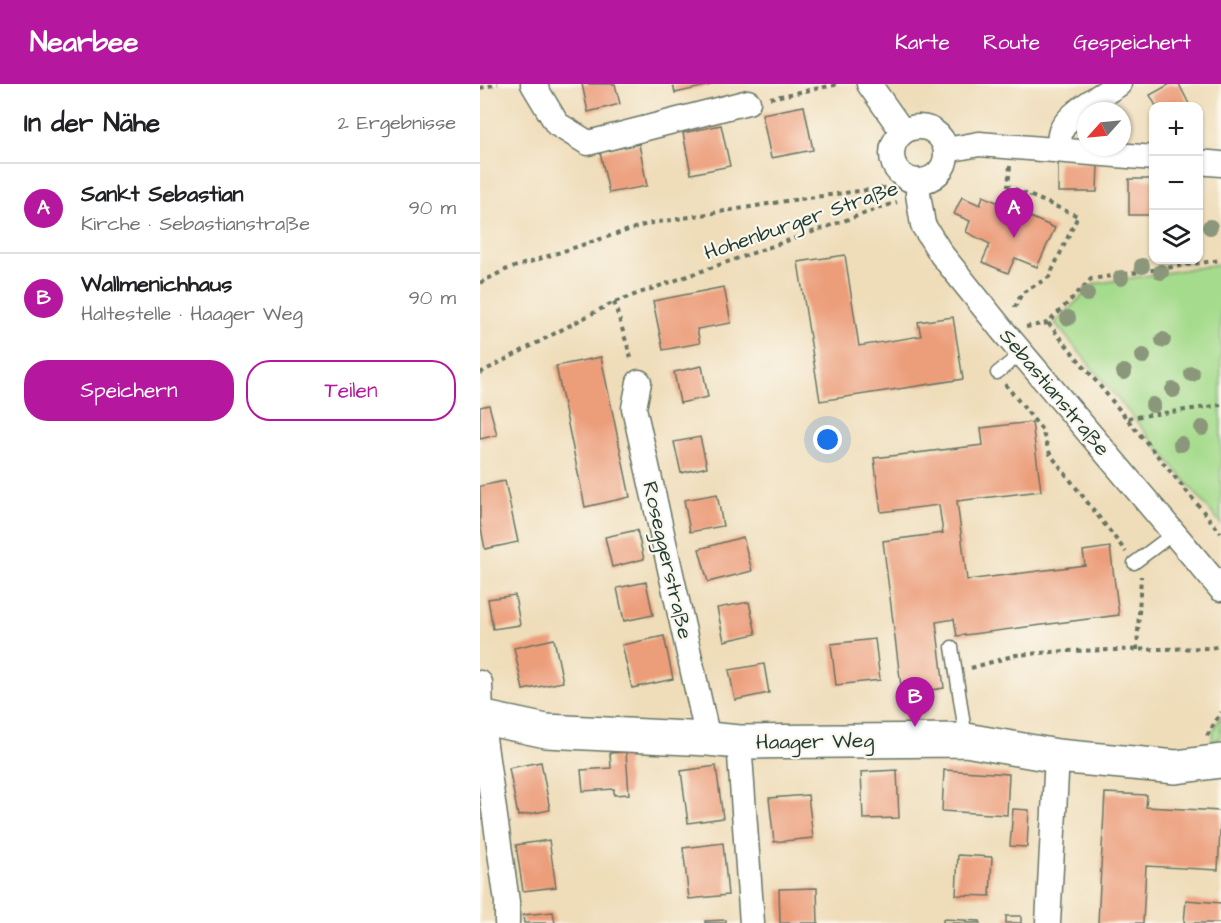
<!DOCTYPE html>
<html lang="de">
<meta charset="utf-8">
<style>
body{margin:0;font-family:"Architects Daughter",sans-serif;background:#f2f2f2;color:#202124}
.controls{position:absolute;right:18px;top:18px;display:grid;overflow:hidden;border-radius:12px;box-shadow:0 2px 4px #0004}
.controls button{width:54px;height:54px;display:grid;place-items:center;padding:0;border:0;border-bottom:2px solid #e0e0e0;background:#fff;color:#202124;font:30px sans-serif}
.compass{position:absolute;left:597px;top:18px;width:54px;height:54px;border-radius:50%;background:#fff;box-shadow:0 2px 4px #0004;rotate:243deg}
.you{position:absolute;left:348px;top:356px;width:21px;height:21px;margin:-15px;border:4px solid #fff;border-radius:50%;background:#1a73e8;box-shadow:0 0 0 9px #1a73e833}
.badge{display:grid;place-items:center;width:39px;height:39px;border-radius:50%;background:#b5179e;color:#fff;font-size:20px;font-weight:700}
.pin{position:absolute;translate:-50% -50px;filter:drop-shadow(0 2px 3px #0008)}
.pin::after{content:'';position:absolute;top:32px;width:21px;height:18px;background:inherit;clip-path:polygon(0 0,100% 0,50% 100%)}
.list{margin:0;padding:0;list-style:none}
h2{display:flex;justify-content:space-between;align-items:center;height:78px;margin:0;padding:0 24px;font-size:26px}
h2 small{font-size:20px;font-weight:400;color:#757577}
.list li{display:grid;grid-template-columns:39px 1fr auto;gap:18px;align-items:center;box-sizing:border-box;height:90px;padding:0 24px;border-top:2px solid #e0e0e0}
.list b{display:block;font-size:22px;white-space:nowrap}
.list p{margin:0;font-size:20px;white-space:nowrap;color:#757577}
.list em{font-size:20px;font-style:normal;color:#757577}
.actions{display:flex;gap:12px;padding:18px 24px}
.actions a{flex:1;padding:14px 0;border:2px solid #b5179e;border-radius:24px;text-align:center;font-size:21px;color:#b5179e}
.actions .main{background:#b5179e;color:#fff}
.icon{flex:none;width:33px;height:33px;fill:none;stroke:currentColor;stroke-width:2;stroke-linecap:round;stroke-linejoin:round}
.map{position:relative;flex:none;width:741px;height:839px;overflow:hidden}
header{display:flex;align-items:center;gap:36px;box-sizing:border-box;height:84px;padding:0 30px;background:#b5179e;color:#fff}
header strong{font-size:28px}
nav{display:flex;gap:33px;margin-inline-start:auto;font-size:21px}
main{display:flex}
aside{flex:1;background:#fff}
.map>svg:first-child{display:block}
</style>
<header>
<strong>Nearbee</strong>
<nav><a>Karte</a><a>Route</a><a>Gespeichert</a></nav>
</header>
<main>
<aside>
<h2>In der Nähe<small>2 Ergebnisse</small></h2>
<ul class="list">
<li><span class="badge">A</span><div><b>Sankt Sebastian</b><p>Kirche · Sebastianstraße</p></div><em>90 m</em></li>
<li><span class="badge">B</span><div><b>Wallmenichhaus</b><p>Haltestelle · Haager Weg</p></div><em>90 m</em></li>
</ul>
<div class="actions"><a class="main">Speichern</a><a>Teilen</a></div>
</aside>
<div class="map">
<svg width="741" height="839" viewBox="0 0 741 839">
<rect width="100%" height="100%" fill="#fbf7ec"/>
<filter id="ink" filterUnits="userSpaceOnUse"><feTurbulence type="fractalNoise" baseFrequency=".0167" numOctaves="2"/><feDisplacementMap in="SourceGraphic" scale="12" xChannelSelector="R" yChannelSelector="G"/><feConvolveMatrix kernelMatrix="1 2 1 2 8 2 1 2 1" color-interpolation-filters="sRGB"/></filter>
<filter id="wash" filterUnits="userSpaceOnUse"><feTurbulence type="fractalNoise" baseFrequency=".008" numOctaves="4" result="noise"/><feDisplacementMap in="SourceGraphic" scale="24" xChannelSelector="R" yChannelSelector="G"/><feGaussianBlur stdDeviation="1.35" result="paint"/><feColorMatrix in="noise" values="0 0 0 0 0 0 0 0 0 0 0 0 0 0 0 0 0 1.4 0 .05"/><feComposite in="paint" operator="in"/></filter>
<g filter="url(#wash)">
<rect width="100%" height="100%" fill="#efddba"/>
<!-- green -->
<g fill="#a5db8c" stroke="#628c60" stroke-width="1.5">
<polygon points="741,180 741,440 575,239 614,200"/>
<path d="M741,632V652L732,660C731,648 735,642 741,632Z"/>
</g>
<g id="blocks">
<!-- building -->
<g fill="#ec9d7a">
<polygon points="102,0 135,0 140,20 108,28"/>
<polygon points="193,0 231,0 231,1 195,9"/>
<polygon points="690,0 699,0 710,22 676,22 670,11"/>
<polygon points="324,22 333,66 291,74 282,30"/>
<polygon points="241,41 250,82 211,90 203,49"/>
<polygon points="159,60 167,102 129,109 120,68"/>
<polygon points="578,78 618,79 617,108 578,108"/>
<rect x="649" y="95" width="25" height="36"/>
<polygon points="503,112 575,144 557,183 535,174 528,189 502,178 510,160 486,148 490,137 474,130 482,113 500,121"/>
<polygon points="365,171 379,262 441,252 438,238 473,233 483,295 340,317 318,178"/>
<polygon points="244,203 251,239 217,245 220,259 183,266 173,217"/>
<polygon points="121,273 150,413 105,423 76,282"/>
<polygon points="222,282 228,313 200,319 194,288"/>
<polygon points="9,321 17,351 0,355 0,323"/>
<polygon points="552,338 561,407 477,417 487,496 605,481 603,467 630,463 639,531 477,552 474,535 456,538 464,604 422,610 403,457 463,449 459,421 401,428 394,374 503,361 501,344"/>
<polygon points="220,353 227,383 201,389 194,358"/>
<polygon points="25,397 38,458 5,465 0,439 0,402"/>
<polygon points="237,410 243,442 210,448 204,416"/>
<polygon points="157,446 164,475 132,483 125,453"/>
<polygon points="263,453 272,487 228,498 219,465"/>
<polygon points="166,498 173,531 144,537 137,504"/>
<polygon points="35,511 40,541 13,545 8,515"/>
<polygon points="269,518 276,550 244,557 237,524"/>
<polygon points="184,552 193,595 152,604 142,561"/>
<polygon points="74,555 83,598 43,606 34,564"/>
<polygon points="395,555 400,596 356,601 351,560"/>
<polygon points="284,580 289,609 255,616 249,586"/>
<polygon points="146,668 149,710 134,711 134,705 103,707 101,686 131,684 130,669"/>
<polygon points="61,678 70,726 38,732 29,684"/>
<polygon points="236,682 243,734 208,739 201,687"/>
<polygon points="417,686 419,734 383,735 381,688"/>
<polygon points="464,686 529,690 527,731 462,727"/>
<polygon points="625,709 667,711 666,723 741,727 738,786 666,782 663,839 618,839"/>
<polygon points="328,711 333,754 294,758 289,714"/>
<polygon points="533,725 549,726 547,763 530,762"/>
<polygon points="69,756 76,803 43,807 36,761"/>
<polygon points="243,759 248,811 209,815 203,764"/>
<polygon points="478,771 512,773 510,812 476,811"/>
<polygon points="337,804 338,839 300,839 299,805"/>
<polygon points="706,816 741,819 741,839 704,839"/>
<polygon points="73,828 75,839 44,839 43,831"/>
<rect x="526" y="832" width="15" height="7"/>
<polygon points="463,835 500,837 500,839 463,839"/>
<polygon points="246,836 246,839 225,839 225,837"/>
</g>
</g>
</g>
<g filter="url(#ink)">
<use href="#blocks" fill-opacity="0" stroke="#687563" stroke-width="1.5"/>
<g fill="none" stroke-linecap="round" stroke-linejoin="round">
<defs>
<g id="lane">
<polyline points="517,289 542,269"/>
<polyline points="654,479 694,449"/>
<polyline points="472,563 486,654"/>
</g>
<g id="street">
<polyline points="53,0 77,40 108,59 268,18"/>
<polyline points="389,0 423,48"/>
<circle cx="439" cy="70" r="27"/>
<polyline points="467,66 499,60 674,74"/>
<path d="M578,66C579,60 579,53 581,47C589,28 622,11 639,0"/>
<polyline points="718,78 741,80"/>
<polyline points="439,97 438,110 443,141 462,171 523,247 741,505"/>
<polyline points="159,298 154,324 228,655"/>
<polyline points="0,599 1,633 27,818 27,839"/>
<polyline points="259,658 272,839"/>
<polyline points="568,839 577,672"/>
</g>
<polyline id="secondary" points="0,633 66,647 228,655 259,658 486,656 577,672 696,683 741,677"/>
</defs>
<!-- lane casing -->
<use href="#lane" stroke="#687563" stroke-width="15"/>
<!-- street casing -->
<use href="#street" stroke="#687563" stroke-width="27"/>
<!-- secondary casing -->
<use href="#secondary" stroke="#687563" stroke-width="36"/>
<!-- path -->
<g stroke="#687563" stroke-width="4" stroke-dasharray="4.5 4.5" stroke-linecap="butt">
<polyline points="0,4 18,0"/>
<polyline points="290,14 360,0"/>
<polyline points="530,82 528,102 598,132 569,193 542,209 533,227"/>
<polyline points="540,128 551,112"/>
<polyline points="0,199 25,186 167,140 306,117 386,106 404,104 417,106"/>
<polyline points="134,218 152,277"/>
<polyline points="568,239 741,449"/>
<polyline points="546,243 568,239 611,195 741,176"/>
<polyline points="0,289 134,218 417,118"/>
<polyline points="525,300 562,346 570,370 646,468"/>
<polyline points="648,334 741,321"/>
<polyline points="657,566 661,492"/>
<polyline points="491,584 536,571 585,567 730,564 741,562"/>
<polyline points="727,652 741,628"/>
</g>
<!-- lane -->
<use href="#lane" stroke="#fff" stroke-width="12"/>
<!-- street -->
<use href="#street" stroke="#fff" stroke-width="24"/>
<!-- secondary -->
<use href="#secondary" stroke="#fff" stroke-width="33"/>
</g>
<!-- trees -->
<g fill="#8b977a">
<circle cx="730" cy="143" r="8"/>
<circle cx="662" cy="182" r="8"/>
<circle cx="681" cy="188" r="8"/>
<circle cx="641" cy="194" r="8"/>
<circle cx="607" cy="210" r="8"/>
<circle cx="588" cy="234" r="8"/>
<circle cx="683" cy="256" r="8"/>
<circle cx="663" cy="272" r="8"/>
<circle cx="644" cy="288" r="8"/>
<circle cx="712" cy="290" r="8"/>
<circle cx="693" cy="306" r="8"/>
<circle cx="673" cy="321" r="8"/>
<circle cx="722" cy="344" r="8"/>
<circle cx="701" cy="360" r="8"/>
</g>
</g>
<g text-anchor="middle" stroke-width="4.5" stroke-linejoin="round" paint-order="stroke">
<!-- street labels -->
<g font-size="21" fill="#1f3d34" stroke="#fbf7ec">
<text transform="translate(321 136) rotate(-19)" y="7">Hohenburger Straße</text>
<text transform="translate(575 308) rotate(50)" y="7">Sebastianstraße</text>
<text transform="translate(188 476) rotate(77)" y="7">Roseggerstraße</text>
<text transform="translate(335 657) rotate(-1)" y="7">Haager Weg</text>
</g>
</g>
</svg>
<div class="controls">
<button>+</button>
<button>−</button>
<button><svg class="icon" aria-label="layers" viewBox="0 0 24 24"><path d="M12 4l9 5-9 5-9-5zM3 14l9 5 9-5"/></svg></button>
</div>
<svg class="compass" viewBox="-18 -18 36 36"><path d="M0-13l5 13h-10z" fill="#e53935"/><path d="M0 13l5-13h-10z" fill="#757577"/></svg>
<div class="you"></div>
<div class="pin badge" style="left:534px;top:154px">A</div>
<div class="pin badge" style="left:435px;top:643px">B</div>
</div>
</main>
